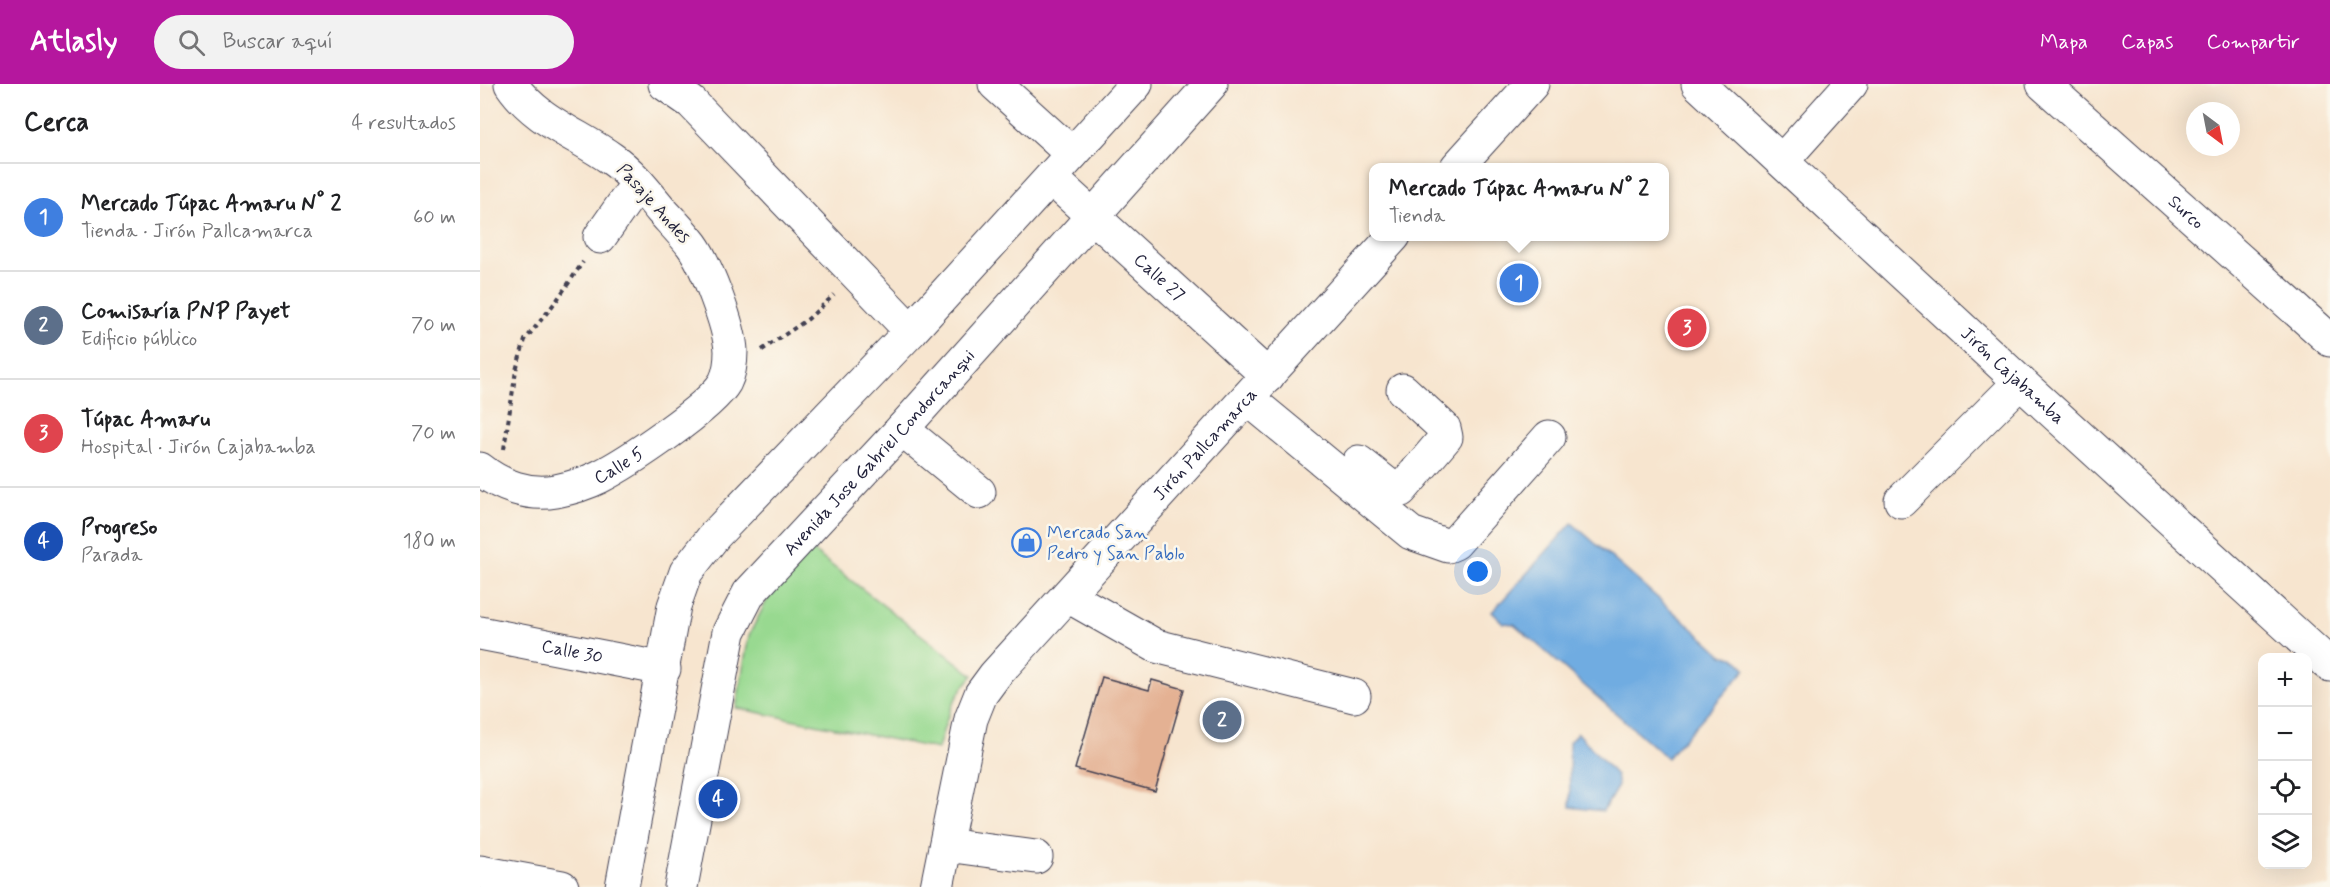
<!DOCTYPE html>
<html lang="es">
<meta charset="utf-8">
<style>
body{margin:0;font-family:Mynerve,sans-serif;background:#f2f2f2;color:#202124}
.controls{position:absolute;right:18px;bottom:18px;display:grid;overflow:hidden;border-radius:12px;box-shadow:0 6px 24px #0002}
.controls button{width:54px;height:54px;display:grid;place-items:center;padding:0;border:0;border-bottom:2px solid #e0e0e0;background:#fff;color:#202124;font:30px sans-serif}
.compass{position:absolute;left:1706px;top:18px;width:54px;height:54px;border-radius:50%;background:#fff;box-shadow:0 6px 24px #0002;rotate:148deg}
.you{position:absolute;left:998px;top:488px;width:21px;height:21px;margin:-15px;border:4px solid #fff;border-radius:50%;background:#1a73e8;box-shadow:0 0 0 9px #1a73e833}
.badge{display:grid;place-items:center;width:39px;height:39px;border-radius:50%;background:#b5179e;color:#fff;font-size:20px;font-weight:700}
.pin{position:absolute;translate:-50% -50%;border:3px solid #fff;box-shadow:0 2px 6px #0006}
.popup{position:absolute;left:889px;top:79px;width:300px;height:78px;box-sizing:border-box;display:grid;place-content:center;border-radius:12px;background:#fff;filter:drop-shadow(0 2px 4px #0005);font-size:20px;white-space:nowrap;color:#757577}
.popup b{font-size:22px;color:#202124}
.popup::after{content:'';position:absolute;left:50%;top:100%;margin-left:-12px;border:12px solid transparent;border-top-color:#fff}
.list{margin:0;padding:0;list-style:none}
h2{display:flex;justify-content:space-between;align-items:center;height:78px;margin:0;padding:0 24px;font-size:26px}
h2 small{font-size:20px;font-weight:400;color:#757577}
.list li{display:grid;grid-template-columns:39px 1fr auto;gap:18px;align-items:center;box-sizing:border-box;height:108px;padding:0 24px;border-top:2px solid #e0e0e0}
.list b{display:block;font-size:22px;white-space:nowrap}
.list p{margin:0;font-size:20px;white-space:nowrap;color:#757577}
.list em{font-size:20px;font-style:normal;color:#757577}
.icon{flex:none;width:33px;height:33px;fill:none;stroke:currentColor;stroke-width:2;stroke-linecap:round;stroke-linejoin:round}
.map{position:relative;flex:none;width:1850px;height:803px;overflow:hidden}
header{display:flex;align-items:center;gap:36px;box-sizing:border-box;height:84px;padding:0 30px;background:#b5179e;color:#fff}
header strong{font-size:28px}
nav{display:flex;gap:33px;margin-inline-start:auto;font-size:21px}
.search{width:420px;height:54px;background:#f2f2f2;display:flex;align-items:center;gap:15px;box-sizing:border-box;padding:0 21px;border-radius:33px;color:#757577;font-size:22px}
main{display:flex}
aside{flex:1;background:#fff}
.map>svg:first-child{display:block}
</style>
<header>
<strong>Atlasly</strong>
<div class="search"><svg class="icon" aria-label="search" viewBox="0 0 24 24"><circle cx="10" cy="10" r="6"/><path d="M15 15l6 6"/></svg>Buscar aquí</div>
<nav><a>Mapa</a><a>Capas</a><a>Compartir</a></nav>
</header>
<main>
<aside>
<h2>Cerca<small>4 resultados</small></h2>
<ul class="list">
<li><span class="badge" style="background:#3f7fe0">1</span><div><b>Mercado Túpac Amaru N° 2</b><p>Tienda · Jirón Pallcamarca</p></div><em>60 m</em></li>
<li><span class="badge" style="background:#5c6f8a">2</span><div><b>Comisaría PNP Payet</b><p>Edificio público</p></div><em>70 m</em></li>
<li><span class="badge" style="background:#e0444e">3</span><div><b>Túpac Amaru</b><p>Hospital · Jirón Cajabamba</p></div><em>70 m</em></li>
<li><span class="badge" style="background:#1a4fb4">4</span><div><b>Progreso</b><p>Parada</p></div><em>180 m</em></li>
</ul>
</aside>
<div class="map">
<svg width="1850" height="803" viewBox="0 0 1850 803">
<rect width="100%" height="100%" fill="#fbf7ec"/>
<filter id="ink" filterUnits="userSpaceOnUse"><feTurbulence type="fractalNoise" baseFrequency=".0167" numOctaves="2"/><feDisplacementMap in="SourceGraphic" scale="12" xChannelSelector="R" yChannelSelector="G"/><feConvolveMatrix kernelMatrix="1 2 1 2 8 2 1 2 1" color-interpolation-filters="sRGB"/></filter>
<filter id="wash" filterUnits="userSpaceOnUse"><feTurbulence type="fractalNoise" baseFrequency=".008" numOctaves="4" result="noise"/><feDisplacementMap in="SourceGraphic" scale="24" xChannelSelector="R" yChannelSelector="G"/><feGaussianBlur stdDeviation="1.35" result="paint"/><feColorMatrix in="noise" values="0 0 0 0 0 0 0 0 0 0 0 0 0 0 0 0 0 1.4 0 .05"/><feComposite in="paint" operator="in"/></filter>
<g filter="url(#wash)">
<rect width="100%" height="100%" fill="#f7e5cf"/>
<!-- green -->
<path fill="#98d990" stroke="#5d7e66" stroke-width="1.5" d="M332,466L493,591C470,617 467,633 458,665L256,624L269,551L288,514Z"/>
<!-- water -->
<g fill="#6face1" stroke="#48678e" stroke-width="1.5">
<polygon points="1092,439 1244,572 1254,573 1266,585 1187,674 1034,540 1023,539 1012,528"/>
<polygon points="1098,649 1136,691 1138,702 1123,727 1090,723 1089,658"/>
</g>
<g id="blocks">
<!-- building -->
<polygon fill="#e4b193" points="622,593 669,606 672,596 704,605 675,707 595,685"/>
</g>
</g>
<g filter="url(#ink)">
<use href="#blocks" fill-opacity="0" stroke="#423f51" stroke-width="1.5"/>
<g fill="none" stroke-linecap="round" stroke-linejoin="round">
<defs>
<g id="minor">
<polyline points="185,0 211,18 431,247"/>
<polyline points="515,0 592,70"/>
<path id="s1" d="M1218,0L1540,298L1850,581"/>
<path id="s2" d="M1563,0L1850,256"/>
<polyline points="1302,77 1371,0"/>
<polyline points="977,83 1052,0"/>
<path id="s3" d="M571,94L788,292"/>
<polyline points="120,153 158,99"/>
<polyline points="767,314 931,449 968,462 975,459 1069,353"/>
<polyline points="422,345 499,408"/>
<polyline points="879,378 912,404 921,406 966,353 964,344 923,306"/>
<path id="s4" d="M0,385C21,402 49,412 76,407C91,404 105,400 119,393C147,379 231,323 245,298C250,288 251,277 251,267C250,243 226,180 212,161C203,149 192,138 182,127C167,109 151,88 132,75C97,50 56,37 31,0"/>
<polyline points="1421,417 1540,298"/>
<polyline points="588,512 676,562 874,612"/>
<path id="s5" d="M0,549L184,585"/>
<polyline points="466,761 556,773"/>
<polyline points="0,788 82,803"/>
<path id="s6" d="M457,803L491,635L501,610L515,591L914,152"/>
</g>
<g id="major">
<polyline points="142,803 194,522 206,488 235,451 431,247 656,0"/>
<path id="s7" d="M201,803L249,548L269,509L422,345L731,0"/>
</g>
</defs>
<!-- minor casing -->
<use href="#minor" stroke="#423f51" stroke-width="35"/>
<!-- major casing -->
<use href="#major" stroke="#423f51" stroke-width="35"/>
<!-- path -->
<g stroke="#423f51" stroke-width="4" stroke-dasharray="4.5 4.5" stroke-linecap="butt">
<polyline points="282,266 328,235 354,211"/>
<polyline points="24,365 36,286 45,256 77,216 103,178"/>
</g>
<!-- minor -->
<use href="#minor" stroke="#fff" stroke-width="33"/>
<!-- major -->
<use href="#major" stroke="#fff" stroke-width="33"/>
</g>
</g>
<!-- icons -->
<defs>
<symbol id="shop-ring" viewBox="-11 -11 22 22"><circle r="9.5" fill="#fbf7ec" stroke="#3f7fe0" stroke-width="1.5"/><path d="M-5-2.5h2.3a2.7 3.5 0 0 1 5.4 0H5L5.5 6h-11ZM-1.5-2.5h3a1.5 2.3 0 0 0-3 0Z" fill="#3f7fe0"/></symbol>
</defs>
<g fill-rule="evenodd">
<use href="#shop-ring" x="530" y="442" width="33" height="33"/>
</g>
<g text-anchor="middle" stroke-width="5" stroke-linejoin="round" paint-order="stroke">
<!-- street labels -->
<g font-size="18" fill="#22223b" stroke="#fbf7ec">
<text transform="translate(174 119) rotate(48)" y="6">Pasaje Andes</text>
<text dy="6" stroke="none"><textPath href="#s2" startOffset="192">Surco</textPath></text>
<text dy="6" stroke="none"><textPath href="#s3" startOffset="147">Calle 27</textPath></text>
<text dy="6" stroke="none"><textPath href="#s1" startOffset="429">Jirón Cajabamba</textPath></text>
<text dy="6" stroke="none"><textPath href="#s6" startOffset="534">Jirón Pallcamarca</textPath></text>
<text dy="6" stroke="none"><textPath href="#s7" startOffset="495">Avenida Jose Gabriel Condorcanqui</textPath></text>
<text dy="6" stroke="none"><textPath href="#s4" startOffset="150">Calle 5</textPath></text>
<text dy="6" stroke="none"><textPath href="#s5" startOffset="94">Calle 30</textPath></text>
</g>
<!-- shop labels -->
<g font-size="18" fill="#366cbe" stroke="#fbf7ec" text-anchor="start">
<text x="567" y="454">Mercado San<tspan x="567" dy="21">Pedro y San Pablo</tspan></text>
</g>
</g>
</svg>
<div class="controls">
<button>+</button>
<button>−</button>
<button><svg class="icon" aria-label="locate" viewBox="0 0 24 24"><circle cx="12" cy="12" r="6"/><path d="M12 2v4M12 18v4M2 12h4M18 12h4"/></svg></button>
<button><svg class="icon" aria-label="layers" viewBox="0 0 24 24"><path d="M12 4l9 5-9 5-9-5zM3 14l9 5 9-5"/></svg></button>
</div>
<svg class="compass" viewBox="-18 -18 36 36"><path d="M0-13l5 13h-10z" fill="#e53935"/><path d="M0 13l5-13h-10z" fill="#757577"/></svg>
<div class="you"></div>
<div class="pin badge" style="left:1039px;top:199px;background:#3f7fe0">1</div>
<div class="popup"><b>Mercado Túpac Amaru N° 2</b>Tienda</div>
<div class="pin badge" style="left:742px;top:636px;background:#5c6f8a">2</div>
<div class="pin badge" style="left:1207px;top:244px;background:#e0444e">3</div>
<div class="pin badge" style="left:238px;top:715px;background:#1a4fb4">4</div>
</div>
</main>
